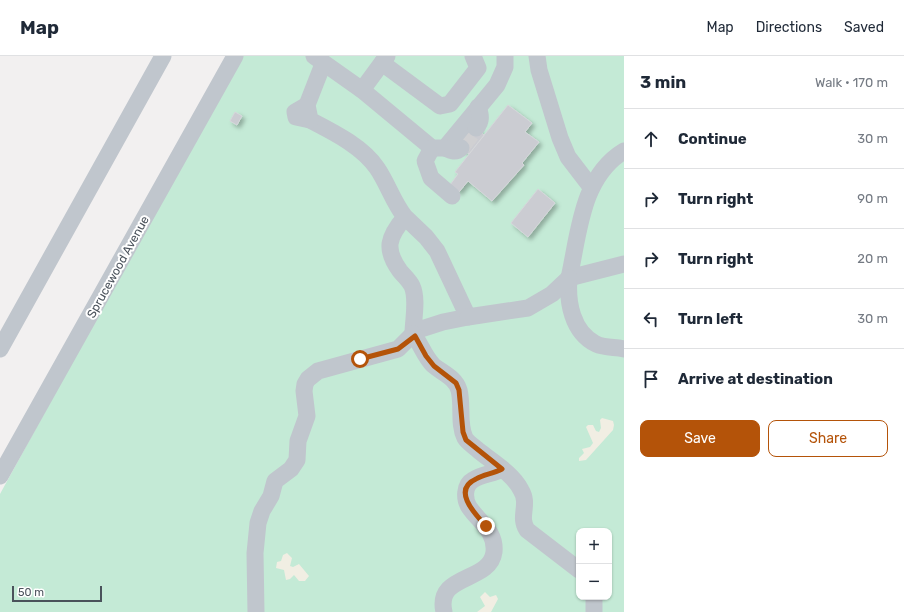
<!DOCTYPE html>
<meta charset="utf-8">
<style>
body{margin:0;font-family:Rubik,sans-serif;background:#f2f2f3;color:#1f2937}
.controls{position:absolute;right:12px;bottom:12px;display:grid;overflow:hidden;border-radius:8px;box-shadow:0 1px 3px #0004}
.controls button{width:36px;height:36px;display:grid;place-items:center;padding:0;border:0;border-bottom:1px solid #e0e1e3;background:#fff;color:#1f2937;font:20px sans-serif}
.scale{position:absolute;left:12px;bottom:10px;width:90px;box-sizing:border-box;padding-left:4px;border:2px solid #4a525b;border-top:0;font-size:11px;line-height:14px;white-space:nowrap;color:#4a525b;-webkit-text-stroke:3px #fff;paint-order:stroke}
.stop{position:absolute;width:12px;height:12px;margin:-9px;border:3px solid #b45309;border-radius:50%;background:#fff}
.stop.end{background:#b45309;border-color:#fff;box-shadow:0 1px 4px #0008}
.list{margin:0;padding:0;list-style:none}
h2{display:flex;justify-content:space-between;align-items:center;height:52px;margin:0;padding:0 16px;font-size:17px}
h2 small{font-size:13px;font-weight:400;color:#747a83}
.list li{display:grid;grid-template-columns:26px 1fr auto;gap:12px;align-items:center;box-sizing:border-box;height:60px;padding:0 16px;border-top:1px solid #e0e1e3}
.list b{display:block;font-size:15px;white-space:nowrap}
.list em{font-size:13px;font-style:normal;color:#747a83}
.actions{display:flex;gap:8px;padding:12px 16px}
.actions a{flex:1;padding:9px 0;border:1px solid #b45309;border-radius:8px;text-align:center;font-size:14px;color:#b45309}
.actions .main{background:#b45309;color:#fff}
.icon{flex:none;width:22px;height:22px;fill:none;stroke:currentColor;stroke-width:2;stroke-linecap:round;stroke-linejoin:round}
.map{position:relative;flex:none;width:624px;height:556px;overflow:hidden}
header{display:flex;align-items:center;gap:24px;box-sizing:border-box;height:56px;padding:0 20px;background:#fff;border-bottom:1px solid #e0e1e3}
header strong{font-size:19px}
nav{display:flex;gap:22px;margin-inline-start:auto;font-size:14px}
main{display:flex}
aside{flex:1;background:#fff}
.map>svg:first-child{display:block}
</style>
<header>
<strong>Map</strong>
<nav><a>Map</a><a>Directions</a><a>Saved</a></nav>
</header>
<main>
<div class="map">
<svg width="624" height="556" viewBox="0 0 624 556">
<defs>
<filter id="shadow"><feDropShadow dx="3" dy="3" stdDeviation="2" flood-color="#0004"/></filter>
</defs>
<rect width="100%" height="100%" fill="#f2f0f0"/>
<!-- green -->
<path fill="#c4ead6" fill-rule="evenodd" d="M240,0H624V556H0V438ZM579,475H609V541H579Z"/>
<!-- sand -->
<g fill="#f1eee3">
<polygon points="602,362 613,365 614,369 613,374 586,404 579,405 579,402 584,397 582,393 590,391 593,387 586,371 588,369 593,369 596,375 599,376 601,372 600,364"/>
<polygon points="287,497 292,502 290,510 293,511 299,508 309,520 305,525 299,525 294,519 290,523 286,524 284,514 276,512 277,506 281,505 283,499"/>
<polygon points="485,536 490,541 496,539 498,543 491,556 477,556 485,550 480,541"/>
</g>
<!-- building -->
<g fill="#cbccd2" stroke="#d5d6da" filter="url(#shadow)">
<polygon points="508,49 532,67 525,76 539,86 522,107 524,109 492,145 468,125 459,136 450,129 458,118 455,116"/>
<polygon points="235,56 242,60 237,69 230,65"/>
<polygon points="474,70 484,79 469,98 458,89"/>
<polygon points="538,133 555,147 528,181 511,167"/>
</g>
<g fill="none" stroke-linecap="round" stroke-linejoin="round">
<!-- minor-tunnel -->
<polyline stroke="#d0d0d2" stroke-width="17" stroke-dasharray="17 8" stroke-linecap="butt" points="461,92 476,72"/>
<!-- minor -->
<g stroke="#c0c6cd" stroke-width="17">
<polyline points="314,0 362,34 432,92 445,92 497,29 505,11 505,0"/>
<polyline points="537,0 539,14 560,82 568,101 591,131"/>
<polyline points="382,7 440,50 450,48 478,12 473,0"/>
<path d="M323,8L307,49L310,64C333,76 362,90 377,112C388,128 393,146 405,161C388,181 384,193 400,215C404,220 409,224 412,230C418,243 413,264 413,278L415,275L443,266L468,261L437,195L426,181L405,161"/>
<polyline points="362,34 387,0"/>
<polyline points="307,49 295,56 296,61 310,64"/>
<path d="M476,72C482,65 481,59 478,51"/>
<polyline points="432,92 425,105 431,122 452,140"/>
<path d="M445,92C451,95 456,97 461,92"/>
<path d="M624,95C581,121 579,178 569,222L624,208"/>
<path d="M569,222C567,246 572,276 596,288C605,292 615,291 624,293"/>
<polyline points="468,261 528,252 552,238 569,222"/>
<polyline points="0,293 163,0"/>
<polyline points="0,420 235,0"/>
<polyline points="594,541 594,556"/>
<path d="M256,556L255,497L258,467L262,455L271,440L275,425L291,413L297,404L298,385L307,360L304,335L305,328L308,323L318,315L398,293L413,278C421,288 424,300 433,309C442,317 455,321 459,334C463,349 458,368 465,382C468,387 475,391 479,395C493,406 513,418 521,434C530,449 518,460 527,474L579,514"/>
<path d="M444,556C435,517 490,527 494,496C496,475 479,466 469,451C464,443 464,429 473,424C482,418 493,418 502,413"/>
</g>
</g>
<g fill="none" stroke-linecap="round" stroke-linejoin="round">
<!-- route -->
<path stroke="#b45309" stroke-width="5" d="M360,303L398,293L415,280L426,300L434,310L456,327L459,334L463,376L466,384L502,413C493,418 484,418 476,423C451,434 476,459 486,470"/>
</g>
<g text-anchor="middle" stroke-width="4" stroke-linejoin="round" paint-order="stroke">
<!-- street labels -->
<g font-size="12" fill="#4a525b" stroke="#fff">
<text transform="translate(118 211) rotate(-61)" y="4">Sprucewood Avenue</text>
</g>
</g>
</svg>
<div class="controls">
<button>+</button>
<button>−</button>
</div>
<div class="scale">50 m</div>
<div class="stop" style="left:360px;top:303px"></div>
<div class="stop end" style="left:486px;top:470px"></div>
</div>
<aside>
<h2>3 min<small>Walk · 170 m</small></h2>
<ul class="list">
<li><svg class="icon" aria-label="ahead" viewBox="0 0 24 24"><path d="M12 20V5M6 11l6-6 6 6"/></svg><div><b>Continue</b></div><em>30 m</em></li>
<li><svg class="icon" aria-label="right" viewBox="0 0 24 24"><path d="M7 20v-9h11M14 6l5 5-5 5"/></svg><div><b>Turn right</b></div><em>90 m</em></li>
<li><svg class="icon" aria-label="right" viewBox="0 0 24 24"><path d="M7 20v-9h11M14 6l5 5-5 5"/></svg><div><b>Turn right</b></div><em>20 m</em></li>
<li><svg class="icon" aria-label="left" viewBox="0 0 24 24"><path d="M17 20v-9H6M10 6l-5 5 5 5"/></svg><div><b>Turn left</b></div><em>30 m</em></li>
<li><svg class="icon" aria-label="arrive" viewBox="0 0 24 24"><path d="M6 21V4h12l-3 4 3 4H6"/></svg><div><b>Arrive at destination</b></div></li>
</ul>
<div class="actions"><a class="main">Save</a><a>Share</a></div>
</aside>
</main>
